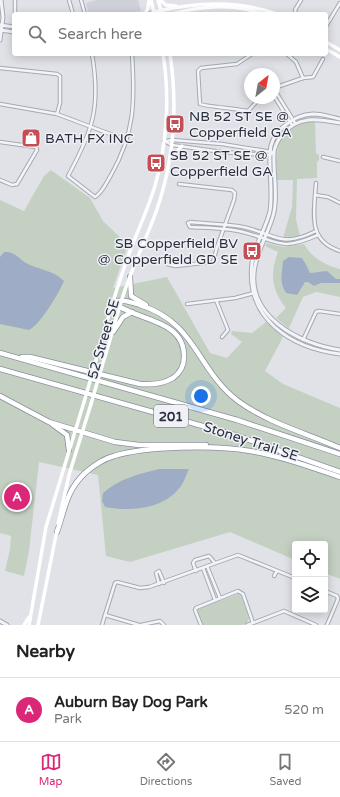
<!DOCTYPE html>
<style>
body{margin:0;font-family:"Varela Round",sans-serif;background:#f6f6f6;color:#222}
.controls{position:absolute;right:12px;bottom:12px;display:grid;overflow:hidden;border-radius:4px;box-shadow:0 2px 10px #0003}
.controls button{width:36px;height:36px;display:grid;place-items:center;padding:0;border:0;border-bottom:1px solid #e0e0e0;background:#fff;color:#222;font:20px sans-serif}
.compass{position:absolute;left:244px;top:68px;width:36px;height:36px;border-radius:50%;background:#fff;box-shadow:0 2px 10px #0003;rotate:31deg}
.you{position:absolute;left:201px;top:396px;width:14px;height:14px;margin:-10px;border:3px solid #fff;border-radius:50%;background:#1a73e8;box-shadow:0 0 0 6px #1a73e833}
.badge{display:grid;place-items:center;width:26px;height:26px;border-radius:50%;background:#db2777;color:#fff;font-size:13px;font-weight:700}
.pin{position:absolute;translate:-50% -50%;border:2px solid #fff;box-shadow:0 1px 4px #0006}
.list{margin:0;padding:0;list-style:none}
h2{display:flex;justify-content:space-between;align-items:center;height:52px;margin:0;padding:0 16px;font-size:17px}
h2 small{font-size:13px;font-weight:400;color:#767676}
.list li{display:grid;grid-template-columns:26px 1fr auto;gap:12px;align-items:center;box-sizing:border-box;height:64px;padding:0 16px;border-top:1px solid #e0e0e0}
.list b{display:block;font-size:15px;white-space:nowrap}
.list p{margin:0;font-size:13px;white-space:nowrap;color:#767676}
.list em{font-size:13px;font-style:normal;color:#767676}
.icon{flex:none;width:22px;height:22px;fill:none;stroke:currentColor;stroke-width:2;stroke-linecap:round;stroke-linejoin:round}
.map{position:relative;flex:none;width:340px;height:625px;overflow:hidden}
.search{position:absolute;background:#fff;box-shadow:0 2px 10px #0003;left:12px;right:12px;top:12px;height:44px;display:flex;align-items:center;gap:10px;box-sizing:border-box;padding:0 14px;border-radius:4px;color:#767676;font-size:15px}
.sheet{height:116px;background:#fff}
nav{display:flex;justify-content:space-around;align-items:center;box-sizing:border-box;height:56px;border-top:1px solid #e0e0e0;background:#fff;font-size:11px;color:#767676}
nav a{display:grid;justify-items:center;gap:2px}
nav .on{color:#db2777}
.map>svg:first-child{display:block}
</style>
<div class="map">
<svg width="340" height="625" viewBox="0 0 340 625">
<rect width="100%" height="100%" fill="#e0e2e8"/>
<!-- built -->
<polygon fill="#ced1da" points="96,0 138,0 141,11 125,14 89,14 86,3"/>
<!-- green -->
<g fill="#c4d1c2">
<path d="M315,121L316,153L319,155V160L317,162V178L297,179L296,219L300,236L283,238L292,207L293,180H277C275,147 276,125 315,121Z"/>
<polygon points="51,170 90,198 103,221 128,245 113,288 167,277 210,353 227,358 242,342 231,334 232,331 252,333 266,322 283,337 265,371 283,384 340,408 340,579 325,573 325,544 295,544 295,560 230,532 130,562 106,556 98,475 39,462 29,551 24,576 5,571 10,549 11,536 0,533 0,200 24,211 44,176"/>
<path d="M267,243L283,247L304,244C311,257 326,266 340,269V297L316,292L303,297L289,328L287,327L276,318L286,308C271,290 270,273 278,252L265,246Z"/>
<polygon points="238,594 241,596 249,618 247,623 242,625 202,625 197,612 198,609"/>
</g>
<!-- water -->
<g fill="#9eadc5">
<path d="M4,252C15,251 18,258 26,263C38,270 52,269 64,281C59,293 40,325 29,330L0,324V257Z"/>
<path d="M289,257L302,258C315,278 303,273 327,271L336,279H340V283H321L314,286L308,282H305L297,295L286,293C279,282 282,274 283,261Z"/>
<path d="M159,469H189C186,475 184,482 181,486C165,509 130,512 105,507L102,501L103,493C119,479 138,474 159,469Z"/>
</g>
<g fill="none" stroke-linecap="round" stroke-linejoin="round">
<defs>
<g id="minor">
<polyline points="69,0 73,14"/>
<polyline points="81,0 85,14"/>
<polyline points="15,14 15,0"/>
<polyline points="296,14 295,10 301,0"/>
<polyline points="326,26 340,3"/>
<path d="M92,54C101,107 93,130 68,176L95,197C103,192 106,183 111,175C135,133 135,101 132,54"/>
<path d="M252,54L237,64L201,68L198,71L200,104C203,106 240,109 248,111L260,98"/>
<polyline points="0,68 57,74 60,76 60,103 57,114"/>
<polyline points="303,78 313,77 323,59"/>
<polyline points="274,88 303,78 296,62 287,54"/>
<polyline points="274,89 295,123"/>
<polyline points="274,96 292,125"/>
<polyline points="0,104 57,114 126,140"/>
<polyline points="164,141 172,145 222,152 269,155 274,153"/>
<polyline points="166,141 172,140 222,144 272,152"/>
<polyline points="0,142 36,147 37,150 17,184 12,185 0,180"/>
<polyline points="323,157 340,161"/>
<polyline points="315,195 316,183"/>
<path d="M340,203L328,197L315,195C313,220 311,242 340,251"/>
<path d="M316,231C280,249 276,234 243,227C226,224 208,224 191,222L188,223L190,227C207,228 227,228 243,232C279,241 279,252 318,235"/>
<polyline points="167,264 175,266 213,262 217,247 234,200 235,193 232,190 179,184"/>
<polyline points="216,300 228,330 222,337"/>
<polyline points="187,304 235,298 254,293"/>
<polyline points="303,340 316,312 319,311 340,314"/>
<polyline points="207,566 220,598"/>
<polyline points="203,568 215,600"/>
<polyline points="196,571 193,563 195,560 209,556 215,563"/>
<polyline points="274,576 277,571"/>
<polyline points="159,584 156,573 159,571 164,583"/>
<polyline points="325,591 337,596 338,599 327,625"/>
<polyline points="253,623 284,611 316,625"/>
<polyline points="102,625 105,615"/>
<polyline points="139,625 105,615 115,583 117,582 140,588 149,587 238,555 295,578"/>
<polyline points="141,625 160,621 164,625"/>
<polyline points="201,625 195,610 196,608 238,591 243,594 253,623 247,625"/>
</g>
<g id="tertiary">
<polyline points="148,14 154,12"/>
<polyline points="0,25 14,27"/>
<polyline points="0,30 14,32"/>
<polyline points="0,40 3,17 1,0"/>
<path d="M340,119C331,117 322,114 313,114C293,115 270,132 270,154C269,173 273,192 270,211C266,229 254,245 252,263C245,319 291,348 340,354"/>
<path d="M340,123C318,119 298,115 282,135C278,140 274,147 274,154C273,174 278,192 274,212C270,230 259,247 255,266C245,316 299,344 340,350"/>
<polyline points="0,621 7,625"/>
</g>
<g id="motorway">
<polyline points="130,277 131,296 146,305"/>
<path d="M113,302C123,299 130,302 140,305C197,323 196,369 238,401C268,423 306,433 340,448"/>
<polyline points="113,332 123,317 132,312"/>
<polyline points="0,353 237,420 340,454"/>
<path d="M22,357H30L140,384C152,385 163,384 173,378C180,373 184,365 184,357C185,318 134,321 113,302"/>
<polyline points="0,369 238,436 340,472"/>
<polyline points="0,396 49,422 115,442 139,445 206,445"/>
<polyline points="52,424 67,435 69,450"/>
<path d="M57,532C65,509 66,491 85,473C93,466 103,459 114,456C146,446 216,445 250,451C281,456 310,467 340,477"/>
</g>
</defs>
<!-- minor casing -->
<use href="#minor" stroke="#a6a9b2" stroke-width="4.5"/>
<!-- tertiary casing -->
<use href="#tertiary" stroke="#a6a9b2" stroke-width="5"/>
<!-- motorway casing -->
<use href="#motorway" stroke="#898f9d" stroke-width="6"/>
<!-- minor -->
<use href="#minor" stroke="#f3f4f7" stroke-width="2.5"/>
<!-- tertiary -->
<use href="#tertiary" stroke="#f3f4f7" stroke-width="3"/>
<!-- secondary -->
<g stroke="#fff" stroke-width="3.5">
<polyline points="151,0 154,13"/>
<polyline points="158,0 162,14"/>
<polyline points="160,0 166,5 176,6"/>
<path d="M154,12C196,2 236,0 277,14"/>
<polyline points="145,14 148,8 149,0"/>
<path d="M171,14C202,6 232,3 263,14"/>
<polyline points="326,42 340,50"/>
<polyline points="326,49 340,57"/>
<polyline points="171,158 182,146"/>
<path d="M95,364C105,327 116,290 129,254C137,232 148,209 155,186C167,144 170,97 163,54"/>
<path d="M102,366C109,344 115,322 122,299C131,270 145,242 156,212C174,161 178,108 170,54"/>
<polyline points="58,524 69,475 91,404"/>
<polyline points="24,625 29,617"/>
<polyline points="29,625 46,527 84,402"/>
<polyline points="38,625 57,530"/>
</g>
<!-- motorway -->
<use href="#motorway" stroke="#fff" stroke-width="4.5"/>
<!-- secondary-bridge -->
<g stroke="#fff" stroke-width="3.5">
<polyline points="84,402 95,364"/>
<polyline points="91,404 102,366"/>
</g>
</g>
<!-- icons -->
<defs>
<symbol id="bus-square" viewBox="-11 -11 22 22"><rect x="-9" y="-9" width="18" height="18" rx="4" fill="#c44e53" stroke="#f0f1f6"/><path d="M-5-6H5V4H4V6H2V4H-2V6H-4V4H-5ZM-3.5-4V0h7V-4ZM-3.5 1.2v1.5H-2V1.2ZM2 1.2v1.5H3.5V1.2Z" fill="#fff"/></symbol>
<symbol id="shop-square" viewBox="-11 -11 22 22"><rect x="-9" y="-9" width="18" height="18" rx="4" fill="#c44e53" stroke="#f0f1f6"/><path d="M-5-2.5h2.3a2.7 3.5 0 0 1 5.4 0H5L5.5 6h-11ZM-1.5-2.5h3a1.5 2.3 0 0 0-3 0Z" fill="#fff"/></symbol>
</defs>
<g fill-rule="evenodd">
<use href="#bus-square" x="164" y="113" width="22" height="22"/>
<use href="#shop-square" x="20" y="127" width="22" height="22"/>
<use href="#bus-square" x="145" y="152" width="22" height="22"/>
<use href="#bus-square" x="241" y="240" width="22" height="22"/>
</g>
<g text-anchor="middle" stroke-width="3" stroke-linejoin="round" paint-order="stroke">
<!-- shield labels -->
<rect fill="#f0f1f6" stroke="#656975" stroke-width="1" x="154" y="405" width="34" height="22" rx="3"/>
<g font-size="13" font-weight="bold" fill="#2a2f3e">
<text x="171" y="421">201</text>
</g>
<!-- poi labels -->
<g font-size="14" fill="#2a2f3e" stroke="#f0f1f6" text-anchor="start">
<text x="189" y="121">NB 52 ST SE @<tspan x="189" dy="16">Copperfield GA</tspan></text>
<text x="45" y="143">BATH FX INC</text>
<text x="170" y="160">SB 52 ST SE @<tspan x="170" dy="16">Copperfield GA</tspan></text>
<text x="238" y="248" text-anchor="end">SB Copperfield BV<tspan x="238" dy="16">@ Copperfield GD SE</tspan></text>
</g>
<!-- street labels -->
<g font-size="14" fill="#2a2f3e" stroke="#f0f1f6">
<text transform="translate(103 339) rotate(-74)" y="5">52 Street SE</text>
<text transform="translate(251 441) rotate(18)" y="5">Stoney Trail SE</text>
</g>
</g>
</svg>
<div class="controls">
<button><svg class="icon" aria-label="locate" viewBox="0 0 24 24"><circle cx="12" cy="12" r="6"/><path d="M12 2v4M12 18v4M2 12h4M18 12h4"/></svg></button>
<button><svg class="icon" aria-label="layers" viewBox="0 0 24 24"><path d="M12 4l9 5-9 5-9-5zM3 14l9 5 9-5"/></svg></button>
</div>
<svg class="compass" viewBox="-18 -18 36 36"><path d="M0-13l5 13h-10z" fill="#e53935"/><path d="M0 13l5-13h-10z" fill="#767676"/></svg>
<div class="you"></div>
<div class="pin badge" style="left:17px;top:497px">A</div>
<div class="search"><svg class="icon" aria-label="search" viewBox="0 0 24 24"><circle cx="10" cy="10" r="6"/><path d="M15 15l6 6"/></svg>Search here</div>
</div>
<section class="sheet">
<h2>Nearby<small></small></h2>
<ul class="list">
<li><span class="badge">A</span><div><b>Auburn Bay Dog Park</b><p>Park</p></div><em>520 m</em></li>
</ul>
</section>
<nav>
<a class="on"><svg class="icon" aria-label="map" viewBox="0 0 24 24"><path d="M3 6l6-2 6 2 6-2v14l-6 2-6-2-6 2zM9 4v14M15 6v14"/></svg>Map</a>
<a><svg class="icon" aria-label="directions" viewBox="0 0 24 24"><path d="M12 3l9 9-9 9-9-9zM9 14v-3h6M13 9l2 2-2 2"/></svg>Directions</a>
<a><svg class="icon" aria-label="saved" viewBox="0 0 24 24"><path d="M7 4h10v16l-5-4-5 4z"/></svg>Saved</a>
</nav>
